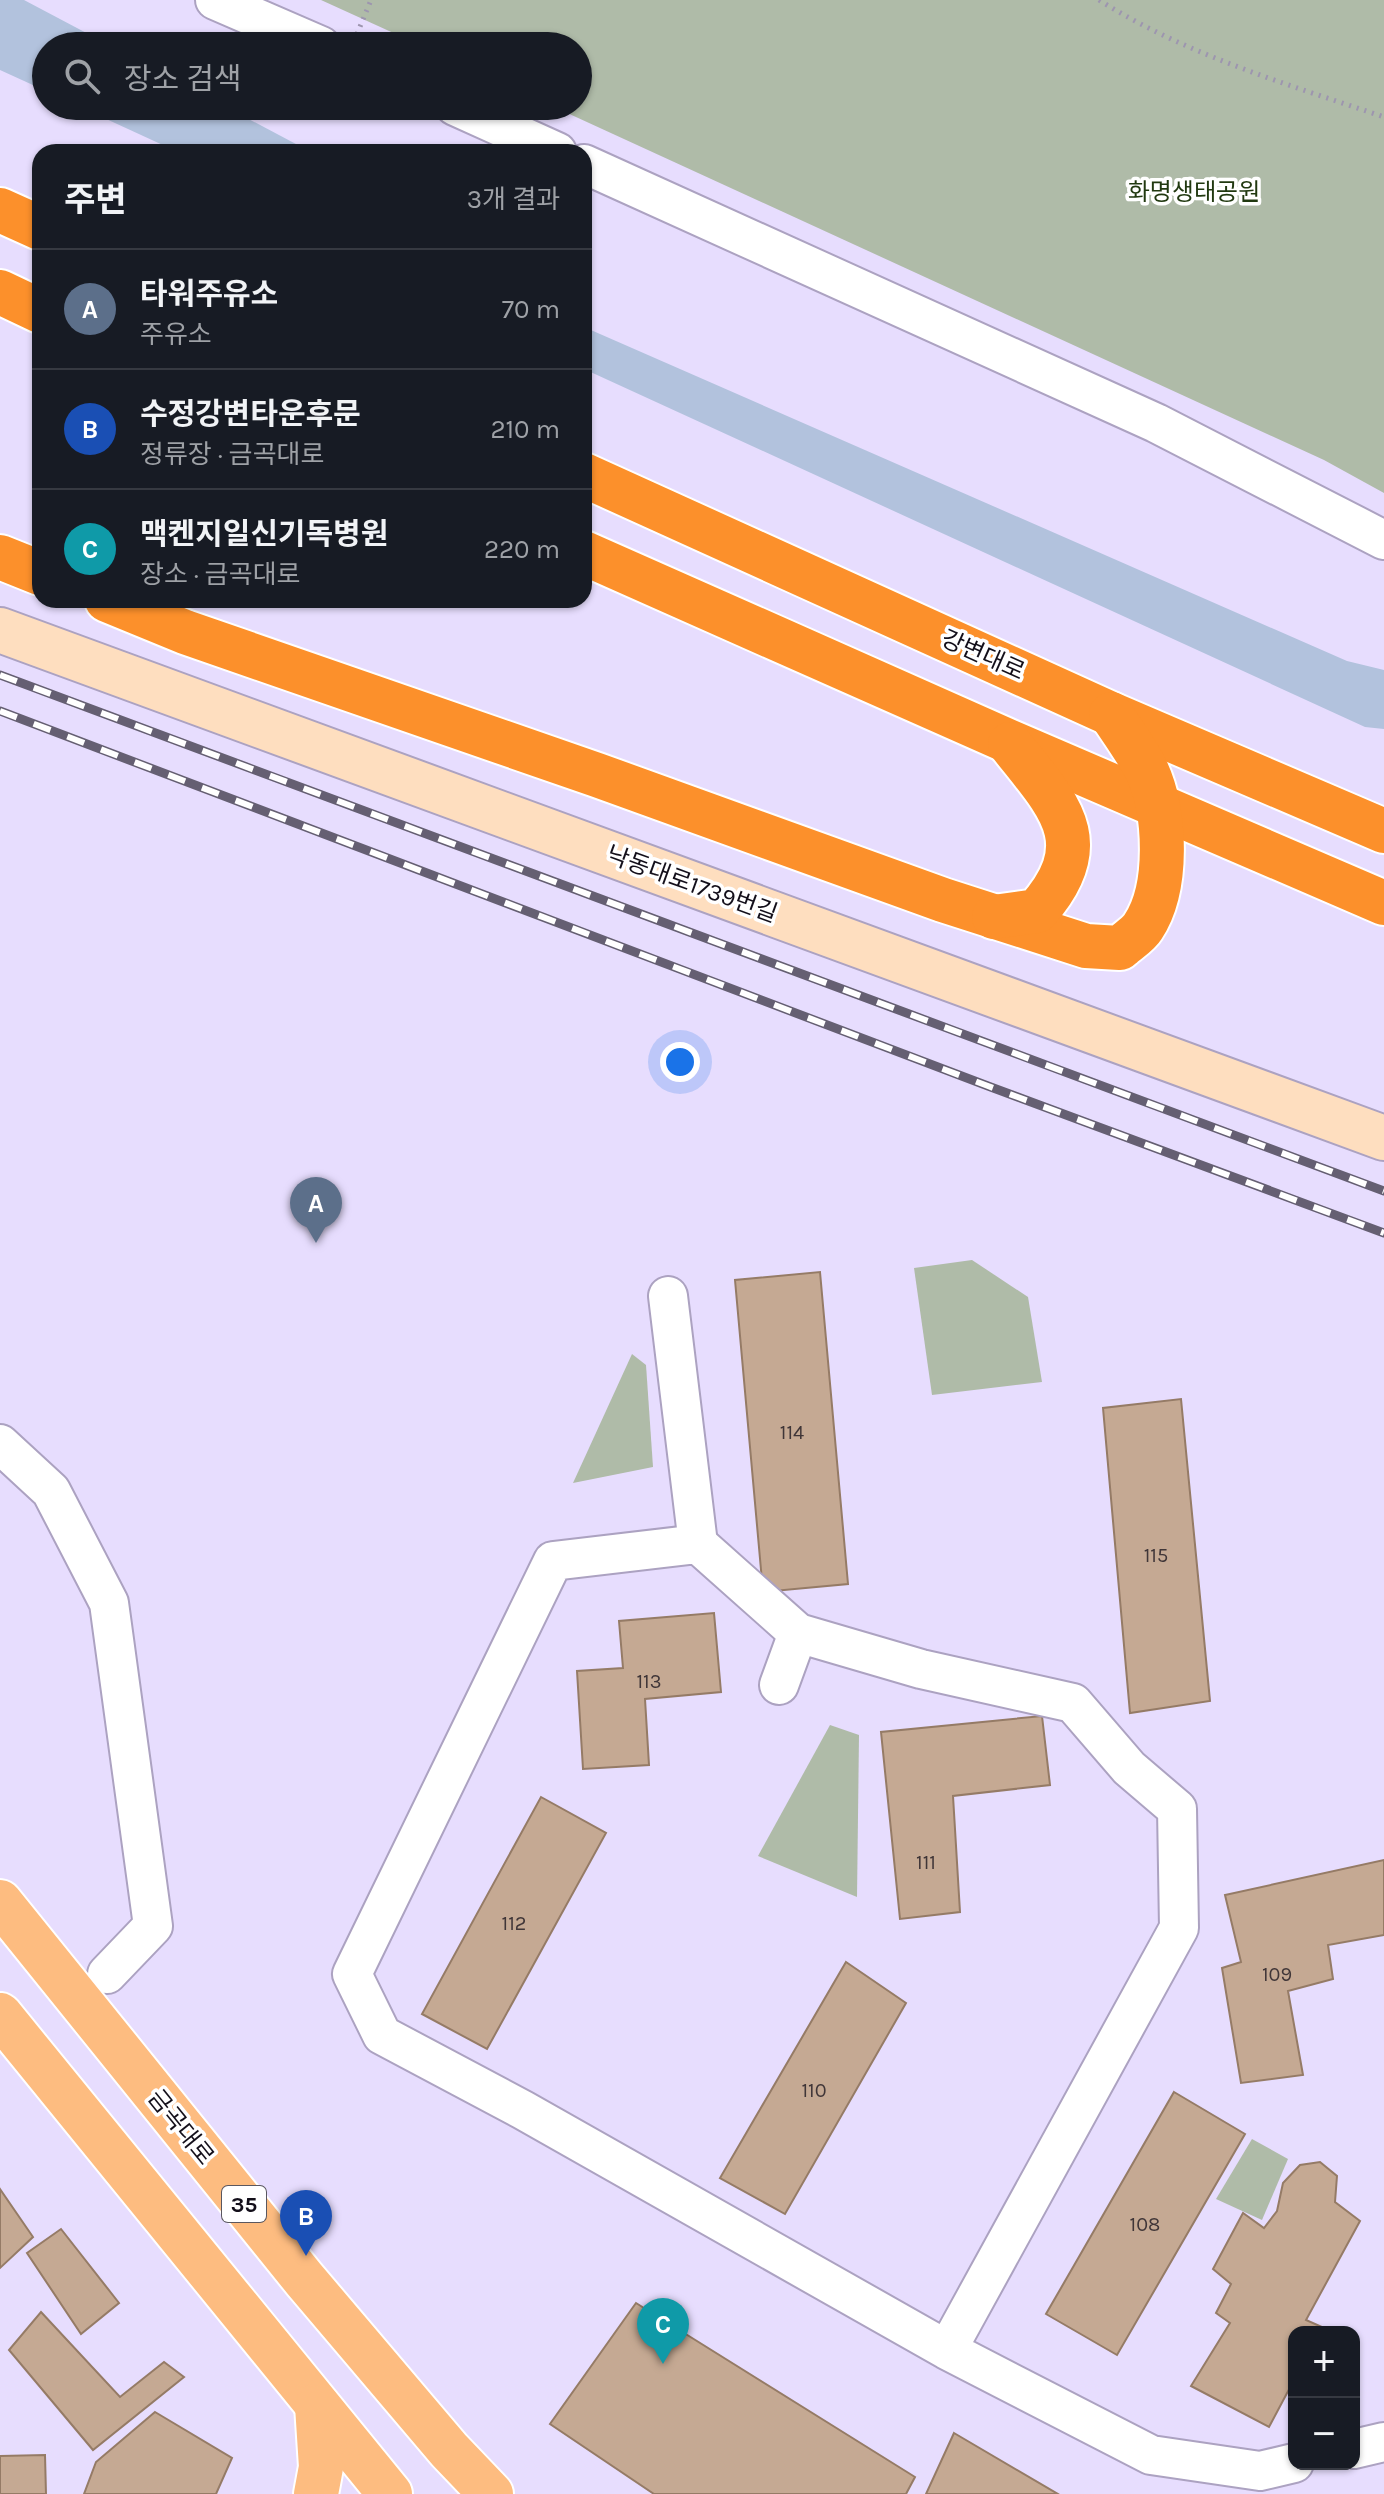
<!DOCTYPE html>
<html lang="ko">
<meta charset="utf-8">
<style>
body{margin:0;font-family:Karla,"Noto Sans KR",sans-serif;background:#20242c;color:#f1f3f6}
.controls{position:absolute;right:24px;bottom:24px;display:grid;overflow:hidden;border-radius:16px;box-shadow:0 2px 6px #0004}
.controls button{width:72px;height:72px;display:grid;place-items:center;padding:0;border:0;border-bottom:2px solid #363941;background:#171b24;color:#f1f3f6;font:40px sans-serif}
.you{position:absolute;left:680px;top:1062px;width:28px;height:28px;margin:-20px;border:6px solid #fff;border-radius:50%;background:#1a73e8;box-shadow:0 0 0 12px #1a73e833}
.badge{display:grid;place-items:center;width:52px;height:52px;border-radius:50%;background:#c99ecd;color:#fff;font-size:26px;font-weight:700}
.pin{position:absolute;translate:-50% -66px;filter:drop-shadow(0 2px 4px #0008)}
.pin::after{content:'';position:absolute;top:42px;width:28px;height:24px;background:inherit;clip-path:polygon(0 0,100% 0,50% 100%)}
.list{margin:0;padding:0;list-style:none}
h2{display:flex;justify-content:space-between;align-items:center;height:104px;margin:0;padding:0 32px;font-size:34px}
h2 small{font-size:26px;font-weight:400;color:#9ea1a6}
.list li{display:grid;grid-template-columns:52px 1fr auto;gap:24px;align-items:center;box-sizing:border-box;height:120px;padding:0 32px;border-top:2px solid #363941}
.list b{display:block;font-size:30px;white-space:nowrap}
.list p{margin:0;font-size:26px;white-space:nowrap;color:#9ea1a6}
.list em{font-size:26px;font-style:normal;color:#9ea1a6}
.icon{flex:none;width:44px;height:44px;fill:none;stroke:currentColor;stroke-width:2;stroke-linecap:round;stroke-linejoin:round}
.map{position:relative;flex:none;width:1384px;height:2494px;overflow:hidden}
.search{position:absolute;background:#171b24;box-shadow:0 2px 6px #0004;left:32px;top:32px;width:560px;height:88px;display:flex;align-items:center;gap:20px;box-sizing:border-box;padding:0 28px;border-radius:44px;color:#9ea1a6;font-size:30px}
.panel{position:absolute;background:#171b24;box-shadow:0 2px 6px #0004;left:32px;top:144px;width:560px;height:464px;border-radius:24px}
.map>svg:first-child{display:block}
</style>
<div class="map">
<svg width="1384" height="2494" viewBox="0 0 1384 2494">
<rect width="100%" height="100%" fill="#e7ddfe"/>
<!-- green -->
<g fill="#afbba8">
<polygon points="321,0 1384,0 1384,493 1324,460 552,106 578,106 578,46 422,46"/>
<polygon points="972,1260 1028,1297 1042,1382 932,1395 914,1268"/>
<polygon points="632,1354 646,1365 653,1467 573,1483"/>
<polygon points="830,1725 859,1735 857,1897 758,1856"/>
<polygon points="1252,2139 1288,2159 1262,2220 1216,2199"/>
</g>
<!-- water -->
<g fill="#b2c2dd">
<polygon points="0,0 24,0 111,46 46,46 46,91 0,70"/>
<polygon points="78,106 224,106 311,152 178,152"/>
<polygon points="584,327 1347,661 1384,670 1384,729 1365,727 584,369"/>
</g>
<!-- building -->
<g fill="#c5a993" stroke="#957b66" stroke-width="2">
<polygon points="820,1272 848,1584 763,1592 735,1280"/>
<polygon points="1181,1399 1210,1701 1130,1713 1103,1408"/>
<polygon points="714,1613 721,1692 645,1699 649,1765 583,1769 577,1671 623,1668 619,1621"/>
<polygon points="1042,1716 1050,1785 953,1796 960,1912 900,1919 881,1732"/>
<polygon points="541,1797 606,1833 487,2049 422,2014"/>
<polygon points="1384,1860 1384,1935 1328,1945 1333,1979 1288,1991 1303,2075 1241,2083 1222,1968 1241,1962 1225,1895"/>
<polygon points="846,1962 906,2003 785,2214 720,2178"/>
<polygon points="1174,2092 1245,2134 1117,2355 1046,2314"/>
<polygon points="1320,2162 1337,2176 1335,2202 1360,2221 1306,2320 1322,2327 1320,2332 1294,2332 1294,2380 1269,2427 1191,2386 1230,2323 1216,2313 1231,2284 1213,2269 1243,2213 1264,2228 1277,2211 1283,2183 1300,2165"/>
<polygon points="0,2189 33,2237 0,2268"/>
<polygon points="61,2229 119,2303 81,2334 27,2253"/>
<polygon points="636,2303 915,2477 906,2494 654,2494 550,2424"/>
<polygon points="41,2312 120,2397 164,2362 184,2377 93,2450 9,2350"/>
<polygon points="155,2412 232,2458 216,2494 84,2494 96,2462"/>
<polygon points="954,2433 1058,2494 926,2494"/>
<polygon points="45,2455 46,2494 0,2494 0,2456"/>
</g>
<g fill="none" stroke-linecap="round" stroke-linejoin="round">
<defs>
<g id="street">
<polyline points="215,0 321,46"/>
<polyline points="455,106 557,152"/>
<polyline points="584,164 1156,423 1384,540"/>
<polyline points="668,1296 698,1544"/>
<polyline points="0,1444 51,1491 109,1603 153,1926 107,1974"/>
<polyline points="779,1685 798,1633"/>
<polyline points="947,2350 1179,1928 1177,1809 1129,1768 1073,1703 921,1669 798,1633 698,1544 553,1561 352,1974 382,2035 523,2110 947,2350 1151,2455 1260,2471 1294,2463"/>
<polyline points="1354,2449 1384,2442"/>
</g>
<polyline id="secondary" points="0,630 1384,1138"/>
<g id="primary">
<polyline points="0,1902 304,2279 449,2450 491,2494"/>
<polyline points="0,2015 390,2494"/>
<polyline points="316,2494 321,2467 317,2405"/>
</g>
<g id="highway">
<polyline points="0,210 40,228"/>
<polyline points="0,292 40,311"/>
<polyline points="584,475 1111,714 1384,831"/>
<polyline points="584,553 1008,741 1384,903"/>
<polyline points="0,557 40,573"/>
<path d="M107,600L185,632L597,775L943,900L1086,946L1120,948C1127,941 1138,935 1143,927C1169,888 1166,813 1147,771C1137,751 1123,732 1111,714"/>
<path d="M994,917L1037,911C1099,841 1057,804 1010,744"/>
</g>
</defs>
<!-- street casing -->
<use href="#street" stroke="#aca2c1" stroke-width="42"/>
<!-- secondary casing -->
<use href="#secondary" stroke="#aca2c1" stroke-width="48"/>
<!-- primary casing -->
<use href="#primary" stroke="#fff" stroke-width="48"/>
<!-- highway casing -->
<use href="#highway" stroke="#fff" stroke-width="48"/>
<!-- path -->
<g stroke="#9d95af" stroke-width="5" stroke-dasharray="2 6" stroke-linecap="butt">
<path d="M1099,0C1186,55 1287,84 1384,117"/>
<polyline points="357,34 371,0"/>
</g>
<!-- street -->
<use href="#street" stroke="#fff" stroke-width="38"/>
<!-- secondary -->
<use href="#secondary" stroke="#fedebf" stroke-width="44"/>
<!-- primary -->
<use href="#primary" stroke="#fdbc80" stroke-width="44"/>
<!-- highway -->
<use href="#highway" stroke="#fc902b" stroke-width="44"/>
<defs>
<g id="rail">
<polyline points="0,675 1384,1191"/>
<polyline points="0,711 988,1086 1384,1233"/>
</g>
</defs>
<!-- rail casing -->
<use href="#rail" stroke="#655f72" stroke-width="9"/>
<!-- rail -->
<use href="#rail" stroke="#fff" stroke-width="6" stroke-dasharray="18" stroke-linecap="butt"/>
</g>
<g text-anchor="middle" stroke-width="7" stroke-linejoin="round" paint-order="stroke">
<!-- number labels -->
<g font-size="20" fill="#403638">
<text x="792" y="1439">114</text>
<text x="1156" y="1562">115</text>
<text x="649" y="1688">113</text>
<text x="926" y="1869">111</text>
<text x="514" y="1930">112</text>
<text x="1277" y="1981">109</text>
<text x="814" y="2097">110</text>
<text x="1145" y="2231">108</text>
</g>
<!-- shield labels -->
<rect fill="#fff" stroke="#5a575f" stroke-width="2" x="222" y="2186" width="44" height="36" rx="6"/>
<g font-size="22" font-weight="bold" fill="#130f1a">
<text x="244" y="2212">35</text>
</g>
<!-- park labels -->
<g font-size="24" fill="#213910" stroke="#fff">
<text x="1194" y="200">화명생태공원</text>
</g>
<!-- street labels -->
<g font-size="24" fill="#130f1a" stroke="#fff">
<text transform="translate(983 655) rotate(24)" y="8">강변대로</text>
<text transform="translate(692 884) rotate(20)" y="8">낙동대로1739번길</text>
<text transform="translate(181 2127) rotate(51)" y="8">금곡대로</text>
</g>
</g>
</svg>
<div class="controls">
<button>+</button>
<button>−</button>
</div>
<div class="you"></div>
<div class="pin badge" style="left:316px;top:1243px;background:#5c6f8a">A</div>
<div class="pin badge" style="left:306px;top:2256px;background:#1a4fb4">B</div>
<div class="pin badge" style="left:663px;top:2364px;background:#0f9aa8">C</div>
<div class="search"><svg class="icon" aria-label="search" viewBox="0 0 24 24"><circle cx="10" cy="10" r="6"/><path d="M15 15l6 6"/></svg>장소 검색</div>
<section class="panel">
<h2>주변<small>3개 결과</small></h2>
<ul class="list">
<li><span class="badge" style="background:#5c6f8a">A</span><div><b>타워주유소</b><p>주유소</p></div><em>70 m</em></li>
<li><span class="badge" style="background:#1a4fb4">B</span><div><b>수정강변타운후문</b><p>정류장 · 금곡대로</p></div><em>210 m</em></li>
<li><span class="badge" style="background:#0f9aa8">C</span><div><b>맥켄지일신기독병원</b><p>장소 · 금곡대로</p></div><em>220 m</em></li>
</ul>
</section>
</div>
